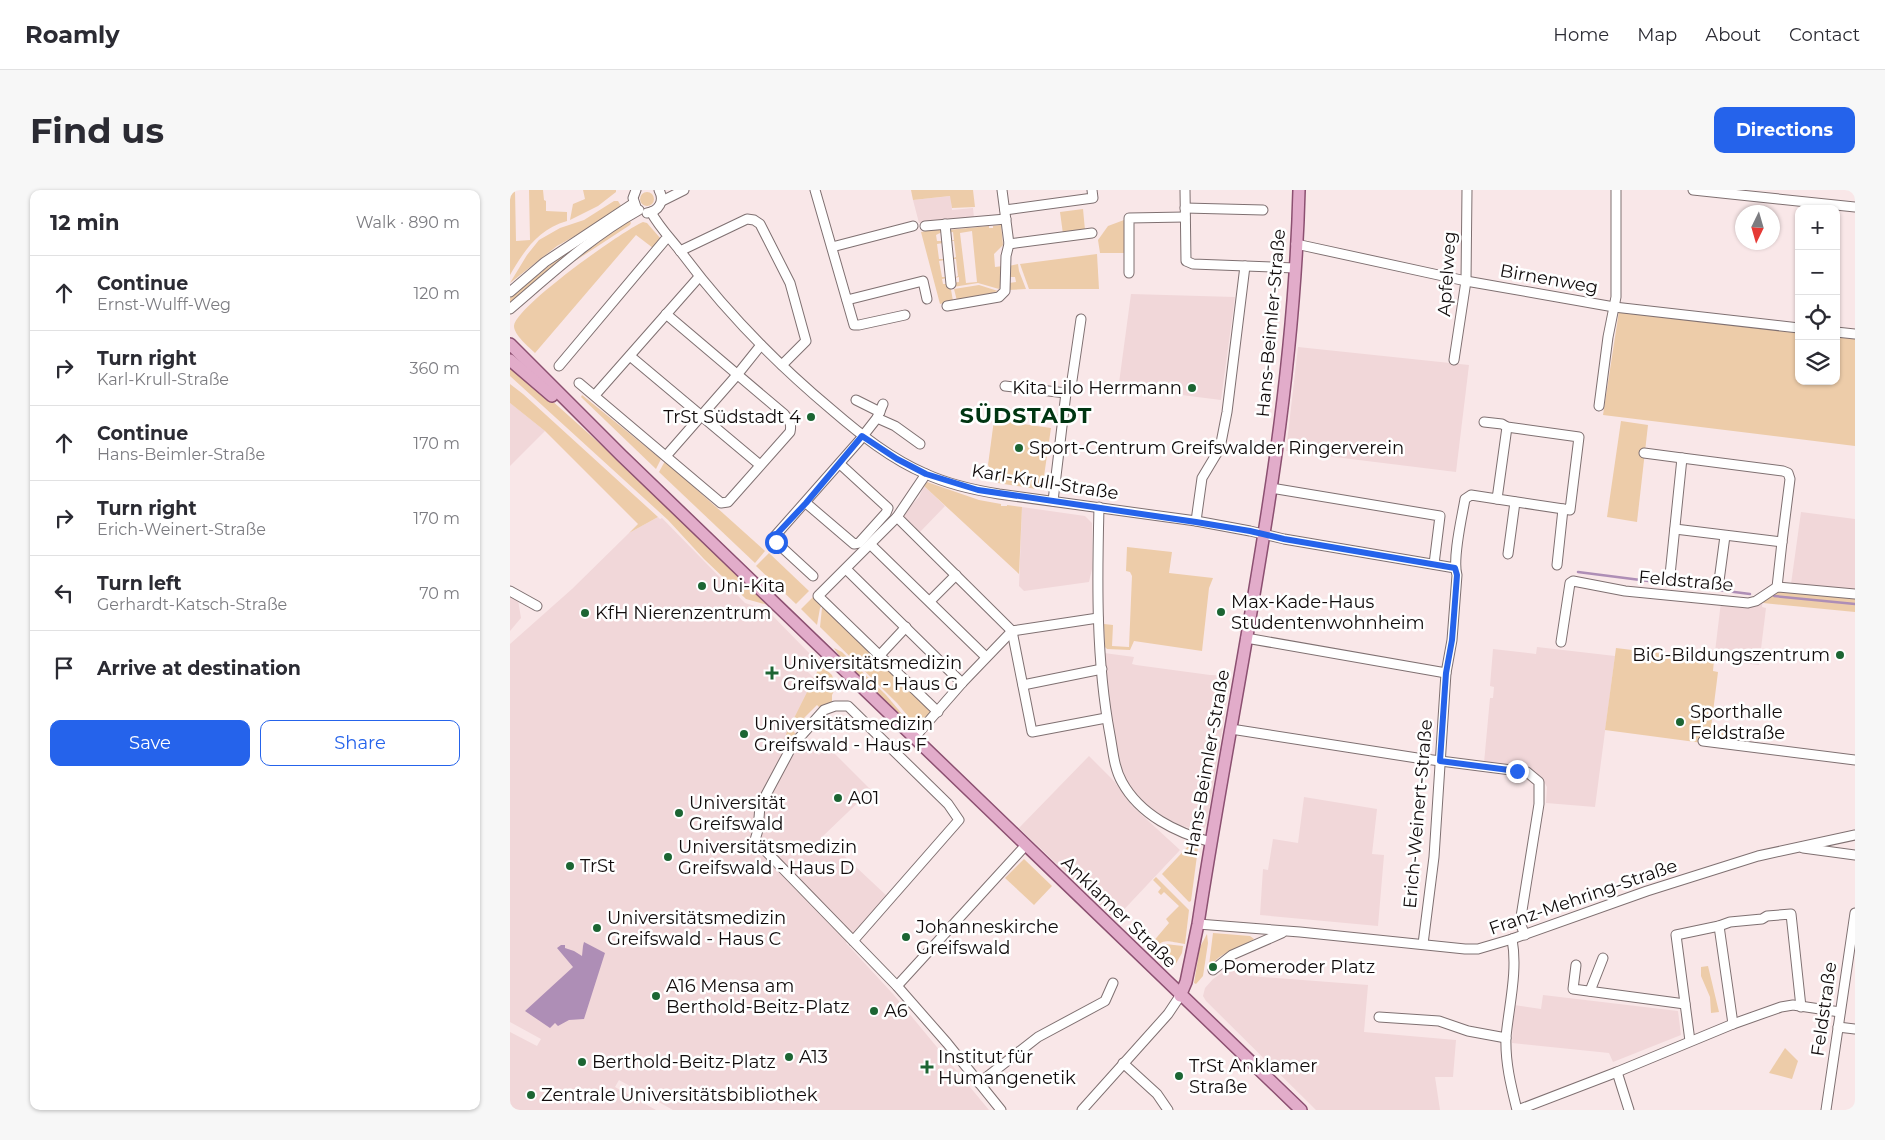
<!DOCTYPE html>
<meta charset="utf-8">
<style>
body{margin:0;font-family:Montserrat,sans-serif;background:#f7f7f7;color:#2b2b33}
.controls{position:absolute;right:15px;top:15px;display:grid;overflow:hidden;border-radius:10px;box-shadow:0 1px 4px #0004}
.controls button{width:45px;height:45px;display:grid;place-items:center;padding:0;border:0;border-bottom:1px solid #e1e1e2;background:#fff;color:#2b2b33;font:25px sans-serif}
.compass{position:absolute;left:1225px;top:15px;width:45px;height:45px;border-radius:50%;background:#fff;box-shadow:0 1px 4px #0004;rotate:185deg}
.stop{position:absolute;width:15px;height:15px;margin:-11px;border:4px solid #2563eb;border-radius:50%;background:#fff}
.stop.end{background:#2563eb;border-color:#fff;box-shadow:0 1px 5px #0008}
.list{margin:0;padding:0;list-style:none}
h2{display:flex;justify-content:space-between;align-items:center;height:65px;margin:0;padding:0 20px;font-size:21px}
h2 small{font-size:16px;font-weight:400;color:#7c7c81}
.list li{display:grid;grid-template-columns:32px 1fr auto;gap:15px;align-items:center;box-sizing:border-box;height:75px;padding:0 20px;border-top:1px solid #e1e1e2}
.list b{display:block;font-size:19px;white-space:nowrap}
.list p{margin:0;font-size:16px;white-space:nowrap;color:#7c7c81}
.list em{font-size:16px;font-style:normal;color:#7c7c81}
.actions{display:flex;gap:10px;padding:15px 20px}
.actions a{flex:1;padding:11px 0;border:1px solid #2563eb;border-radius:10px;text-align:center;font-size:18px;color:#2563eb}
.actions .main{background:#2563eb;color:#fff}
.icon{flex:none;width:28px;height:28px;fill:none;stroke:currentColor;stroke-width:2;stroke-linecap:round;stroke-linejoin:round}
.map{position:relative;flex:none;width:1345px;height:920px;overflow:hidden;border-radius:10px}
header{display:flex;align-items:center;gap:30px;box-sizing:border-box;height:70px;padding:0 25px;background:#fff;border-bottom:1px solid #e1e1e2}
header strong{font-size:24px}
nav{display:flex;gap:28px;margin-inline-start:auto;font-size:18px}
.intro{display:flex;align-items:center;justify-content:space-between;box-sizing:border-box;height:120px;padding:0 30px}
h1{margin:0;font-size:35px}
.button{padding:12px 22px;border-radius:10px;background:#2563eb;color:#fff;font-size:18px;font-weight:700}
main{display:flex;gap:30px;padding:0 30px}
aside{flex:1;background:#fff;border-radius:10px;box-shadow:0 1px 4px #0004}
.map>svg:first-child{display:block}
</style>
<header>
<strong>Roamly</strong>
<nav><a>Home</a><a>Map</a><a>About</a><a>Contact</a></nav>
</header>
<div class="intro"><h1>Find us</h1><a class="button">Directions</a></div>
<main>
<aside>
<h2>12 min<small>Walk · 890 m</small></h2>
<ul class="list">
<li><svg class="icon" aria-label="ahead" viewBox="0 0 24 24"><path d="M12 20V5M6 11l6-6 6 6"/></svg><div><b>Continue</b><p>Ernst-Wulff-Weg</p></div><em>120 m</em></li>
<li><svg class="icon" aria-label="right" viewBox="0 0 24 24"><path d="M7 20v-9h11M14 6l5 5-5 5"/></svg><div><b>Turn right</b><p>Karl-Krull-Straße</p></div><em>360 m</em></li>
<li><svg class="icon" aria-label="ahead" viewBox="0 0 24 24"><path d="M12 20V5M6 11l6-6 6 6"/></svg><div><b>Continue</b><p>Hans-Beimler-Straße</p></div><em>170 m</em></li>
<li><svg class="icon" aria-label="right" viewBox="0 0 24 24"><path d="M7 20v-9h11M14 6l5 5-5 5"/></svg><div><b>Turn right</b><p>Erich-Weinert-Straße</p></div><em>170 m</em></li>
<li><svg class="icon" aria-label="left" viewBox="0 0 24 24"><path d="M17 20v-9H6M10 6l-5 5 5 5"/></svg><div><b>Turn left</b><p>Gerhardt-Katsch-Straße</p></div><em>70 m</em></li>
<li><svg class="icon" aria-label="arrive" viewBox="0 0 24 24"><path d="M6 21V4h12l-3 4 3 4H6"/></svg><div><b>Arrive at destination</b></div></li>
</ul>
<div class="actions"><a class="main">Save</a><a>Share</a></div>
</aside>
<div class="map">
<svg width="1345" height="920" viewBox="0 0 1345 920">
<rect width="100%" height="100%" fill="#f9e7e8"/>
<!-- built -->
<g fill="#f1d7d9">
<polygon points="441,6 442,20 463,18 464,28 409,33 403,10"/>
<polygon points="621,104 725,107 711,210 632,200 632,195 609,193"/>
<polygon points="788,157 959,175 946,282 776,261"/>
<polygon points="0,213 35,241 0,276"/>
<polygon points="414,296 435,316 410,342 392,325 409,307"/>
<polygon points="512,317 575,326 582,333 582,379 579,392 514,401 509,396"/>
<polygon points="1291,322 1345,329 1345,401 1281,394"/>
<polygon points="148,327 150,329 152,328 235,413 257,420 302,466 296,480 304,488 279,538 309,565 318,557 361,600 313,646 378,707 336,753 383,804 479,920 163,920 109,890 105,897 146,920 0,920 0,842 27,856 31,849 0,832 0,454 62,399 119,343"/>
<polygon points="0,406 8,410 11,428 0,441"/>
<polygon points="1253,410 1252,417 1256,418 1249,475 1204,470 1211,412"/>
<polygon points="1027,457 1105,466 1085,617 1036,613 1037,597 1032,588 1022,579 974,573 980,508 983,508 984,497 980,496 983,459 1026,464"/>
<polygon points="594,463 624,467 622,474 626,475 700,485 721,486 697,634 693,640 685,640 667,634 636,616 624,603 614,587 609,576 603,541"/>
<polygon points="579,566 604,591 622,616 670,660 605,729 509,638"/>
<polygon points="794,607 867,619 862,664 874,665 868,736 750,725 753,679 758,680 763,649 788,653"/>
<polygon points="731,770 740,786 858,795 854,842 946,850 943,887 925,887 930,920 806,920 696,811 693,806 695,798 703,789"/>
<polygon points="1033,805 1168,821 1171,845 1103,872 1099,863 1002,853 1004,815 1031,819"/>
</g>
<!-- green -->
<g fill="#edcca9" fill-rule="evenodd">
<path d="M0,0H5L6,51L20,50L19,0H33L34,10L36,11V21L57,22V31C28,39 14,61 0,85Z"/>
<polygon points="73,0 106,0 106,2 88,16 60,30 63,14 75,9"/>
<polygon points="401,0 463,0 465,17 442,18 440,6 403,10"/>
<circle cx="137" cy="9" r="7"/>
<polygon points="104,11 108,11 113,19 47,56 0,93 17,65 29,50 50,38 74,30"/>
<polygon points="573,19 575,40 553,44 550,22"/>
<polygon points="115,22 0,114 0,108 56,62"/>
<polygon points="119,29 121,33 120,35 62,73"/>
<polygon points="614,30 615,63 590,63 588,50 598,36"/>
<path d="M133,32L137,33L151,49L143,58L126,45L25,163C19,157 4,145 4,136C5,117 112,41 133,32Z"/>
<path d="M491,35L493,55L484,64L485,77L493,76L492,94L489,99L468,93L443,97L442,93L449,92V87L444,88L448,86L446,69H441L446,67L444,51L439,50H444L443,42L438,43V40L479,36V38H483V36ZM462,41L467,92L456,93L450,43Z"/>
<polygon points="430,38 432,42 426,45 427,51 432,51 433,53 427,54 429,69 435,69 435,70 429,71 432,87 436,87 437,88 432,89 433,94 440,94 443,111 430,114 411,42"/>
<polygon points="587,64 589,99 519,99 510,74"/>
<polygon points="508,74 509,81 516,99 498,100 499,93 506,92 505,87 499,87 499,76"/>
<polygon points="469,95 488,101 479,104 447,111 444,99"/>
<polygon points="1109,121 1289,142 1289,191 1326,191 1326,146 1345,148 1345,256 1093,225"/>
<polygon points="0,173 128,288 250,405 258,415 236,409 194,369 158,330 0,186"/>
<polygon points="0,194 13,204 148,327 119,343 128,334 35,241 0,213"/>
<polygon points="72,205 151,269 146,279 71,207"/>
<polygon points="484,230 541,238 532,300 488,293 478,275"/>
<polygon points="1111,231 1138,235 1127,332 1097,327"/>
<polygon points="155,271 255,361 245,373 149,282"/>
<polygon points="417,292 469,310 491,314 491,316 497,316 497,315 512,317 509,384 414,296"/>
<polygon points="617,357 662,362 659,383 703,388 699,398 692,461 624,451 620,460 597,459 595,457 594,434 603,435 602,456 619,457 622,386 620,382 616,381"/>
<polygon points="259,363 299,401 286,414 246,376"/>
<polygon points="1268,401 1345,409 1345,422 1253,413 1253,410"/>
<polygon points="303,407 313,415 310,418 307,435 291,419"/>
<polygon points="315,416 422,520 407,537 387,513 310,437 312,418"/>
<polygon points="324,458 332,462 376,505 404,538 400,537 338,479"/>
<polygon points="1106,458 1204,470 1203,481 1208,482 1201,538 1225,541 1223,557 1095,540"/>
<polygon points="314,478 322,485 326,497 322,505 322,513 311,519 307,515 282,540 287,545 281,552 277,549 276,544 308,480"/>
<polygon points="682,652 688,658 681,711 679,712 652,684"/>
<polygon points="514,669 542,696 524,715 495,688"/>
<path d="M646,687L679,720L675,754C655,751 654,747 640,763L636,760L659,733L656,729L669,716L654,702L651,705L648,702L651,698L643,690Z"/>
<path d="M703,743L740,746L744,749C731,759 703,763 700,781L698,783Z"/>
<polygon points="697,744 698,753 693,786 686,794 684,793 690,757"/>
<polygon points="655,754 673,756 672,763 664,777 647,770 642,764 651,755"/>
<polygon points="1198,776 1209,822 1201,823 1200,807 1191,786 1191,777"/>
<polygon points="1275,858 1288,871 1282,889 1259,883"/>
</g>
<!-- water -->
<polygon fill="#ae8eb6" points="74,752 95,763 74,829 59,830 48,836 45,833 40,838 15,821 63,777 47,758 51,755 55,755 55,758 64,761 72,766 73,756"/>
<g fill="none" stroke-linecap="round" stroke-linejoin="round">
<!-- stream -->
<g stroke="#ae8eb6" stroke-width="2.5">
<polyline points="1068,382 1240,404"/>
<polyline points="1264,406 1345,414"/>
</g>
<defs>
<g id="minor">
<polyline points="305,0 344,135 349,135 395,125"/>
<polyline points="675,0 676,71 683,74 785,78"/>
<polyline points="1183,0 1345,17"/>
<polyline points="152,11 174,0"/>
<polyline points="126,17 123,8 126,0"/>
<polyline points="675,18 753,20"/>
<polyline points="495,20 583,8 582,0"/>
<path d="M141,22C149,37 161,49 171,62C214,120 266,173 322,220C351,245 381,269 416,284C438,294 464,300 489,304L686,331L740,341L774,349L945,378"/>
<path d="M137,23C149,21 155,11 149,0"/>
<polyline points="435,34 441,94"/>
<polyline points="415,36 496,29"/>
<polyline points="499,54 582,43"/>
<polyline points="786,54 956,91 1104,117 1289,138"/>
<polyline points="322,57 403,36"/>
<polyline points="170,61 237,29 244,30 250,34 280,93 296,151 272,175"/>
<polyline points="619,83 619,28 675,27"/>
<polyline points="0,102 35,72 124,13"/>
<polyline points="337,110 413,91 417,109"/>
<polyline points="437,116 489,107 495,101 496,66 499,54 492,0"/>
<path d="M0,119C41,84 82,46 129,20"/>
<polyline points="1326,142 1345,144"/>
<polyline points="120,166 250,275"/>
<polyline points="944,170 956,91 957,0"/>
<polyline points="49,176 155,50"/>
<path d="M69,193L211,313L218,312L280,242C282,233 279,230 274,224L156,124"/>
<polyline points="495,196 556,203"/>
<polyline points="85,205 189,87"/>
<polyline points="346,210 370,222"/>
<polyline points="1089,216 1098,147 1106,107 1106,0"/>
<polyline points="367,228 385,236 410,254"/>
<polyline points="974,232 992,234 997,237 1069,247 1060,320 987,309"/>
<polyline points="1134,263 1172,268 1160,385"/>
<polyline points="156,266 227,185 251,155"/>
<polyline points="416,284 387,327 308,406 428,522"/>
<polyline points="761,298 930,326 924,374"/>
<polyline points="543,311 556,203 561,197 571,129"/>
<polyline points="296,313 344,354 349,353 376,323 378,318 330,274"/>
<path d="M589,317C587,393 586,470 600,545C603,561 604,578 612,592C630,625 667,643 701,652"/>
<polyline points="387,327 502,441"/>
<polyline points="686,331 692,288 710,258 717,222 735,76"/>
<polyline points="1165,339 1272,352 1280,289 1278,283 1273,281 1172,268"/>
<polyline points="361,355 476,467"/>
<polyline points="998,364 1005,312"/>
<polyline points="1047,375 1053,319"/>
<polyline points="336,379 452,493"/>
<polyline points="303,386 266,352 265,346 349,251 367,228 373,214"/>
<polyline points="1209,391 1215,346"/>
<polyline points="1267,397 1272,352"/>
<polyline points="0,401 27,416"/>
<polyline points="420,411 446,385"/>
<polyline points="502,441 522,542 596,528"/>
<polyline points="502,441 588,428"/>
<polyline points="736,448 936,483"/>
<polyline points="1051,452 1060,393 1063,391 1115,401 1238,413 1246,411 1267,397 1345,404"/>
<polyline points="370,465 396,437"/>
<polyline points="513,495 592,479"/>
<polyline points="721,539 907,568 1017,582 1029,592 1029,614 1010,733 1015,745"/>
<polyline points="404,548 452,493 502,441"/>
<polyline points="1193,551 1345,570"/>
<polyline points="1293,658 1345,665"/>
<polyline points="688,734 790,742 955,759 968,759 1002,749 1137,701 1248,666 1345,645"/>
<polyline points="1209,736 1223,834"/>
<path d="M1002,749C1008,781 999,815 996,847C995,872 1001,896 1007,920"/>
<polyline points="343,751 449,630 438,614 338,516 325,516 314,520 282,556 250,616 248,640 245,650 387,796 437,853 491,920"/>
<path d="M913,754L924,667L936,483L942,450L947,385C942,369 952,327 955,309L961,305L987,309L997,237"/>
<polyline points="1066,775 1063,799 1175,814"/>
<polyline points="703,780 722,765 772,743"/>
<polyline points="387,796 515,656"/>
<polyline points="1080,801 1093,768"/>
<polyline points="869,827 929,831 958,841 996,848"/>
<polyline points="1328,837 1345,839"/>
<polyline points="1180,851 1166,745 1209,736 1220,732 1252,729 1257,726 1281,724 1291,817"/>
<polyline points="613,873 647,904 658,920"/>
<polyline points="1107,882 1119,920"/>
<polyline points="469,893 528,847 595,811 603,793"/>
<polyline points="572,920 658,824 670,806"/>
<polyline points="1008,920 1107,882 1223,834 1271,817 1283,815 1330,822"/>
<polyline points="1316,920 1345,723"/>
</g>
<g id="major">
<polyline points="0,154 111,265 791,920"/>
<polyline points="0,170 42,206"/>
<path d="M670,806L676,792L688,734C725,490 783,248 789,0"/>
</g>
</defs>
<!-- minor casing -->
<use href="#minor" stroke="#7f7071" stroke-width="11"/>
<!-- major casing -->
<use href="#major" stroke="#8c5071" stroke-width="14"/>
<!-- minor -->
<use href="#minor" stroke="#fff" stroke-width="9"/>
<!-- major -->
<use href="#major" stroke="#e2acca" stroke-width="11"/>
</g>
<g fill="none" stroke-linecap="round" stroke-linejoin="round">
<!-- route -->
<polyline stroke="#2563eb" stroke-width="6" points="266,352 265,346 296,313 352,246 387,269 416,284 468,300 686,332 740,341 774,349 945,378 947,385 944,425 942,450 936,483 930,571 1007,581"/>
</g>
<!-- markers -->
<g fill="#1c6533" stroke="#fff" stroke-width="2">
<circle cx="682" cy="198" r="5"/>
<circle cx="301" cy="227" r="5"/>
<circle cx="509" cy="258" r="5"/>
<circle cx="192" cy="396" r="5"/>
<circle cx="711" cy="422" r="5"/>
<circle cx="75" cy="423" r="5"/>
<circle cx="1330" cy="465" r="5"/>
<path d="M259.5 475.5h5v5h5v5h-5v5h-5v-5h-5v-5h5z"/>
<circle cx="1170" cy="532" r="5"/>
<circle cx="234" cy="544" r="5"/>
<circle cx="328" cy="608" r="5"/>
<circle cx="169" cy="623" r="5"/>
<circle cx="158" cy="667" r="5"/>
<circle cx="60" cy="676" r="5"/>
<circle cx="87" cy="738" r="5"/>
<circle cx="396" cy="747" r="5"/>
<circle cx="703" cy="777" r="5"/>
<circle cx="146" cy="806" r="5"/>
<circle cx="364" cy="821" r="5"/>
<circle cx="279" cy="867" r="5"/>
<circle cx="72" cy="872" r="5"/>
<path d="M414.5 869.5h5v5h5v5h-5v5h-5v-5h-5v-5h5z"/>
<circle cx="669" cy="886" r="5"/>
<circle cx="21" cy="905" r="5"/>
</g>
<g text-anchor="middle" stroke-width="5" stroke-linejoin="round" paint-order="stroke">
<!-- street labels -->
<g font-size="18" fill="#110c0c" stroke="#fff">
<text transform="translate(937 84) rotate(-86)" y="6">Apfelweg</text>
<text transform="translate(1039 89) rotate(10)" y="6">Birnenweg</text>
<text transform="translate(761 133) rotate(-85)" y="6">Hans-Beimler-Straße</text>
<text transform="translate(535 292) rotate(9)" y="6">Karl-Krull-Straße</text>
<text transform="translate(1176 391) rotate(5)" y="6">Feldstraße</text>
<text transform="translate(697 573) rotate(-80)" y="6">Hans-Beimler-Straße</text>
<text transform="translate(908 624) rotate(-85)" y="6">Erich-Weinert-Straße</text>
<text transform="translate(1073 707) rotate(-19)" y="6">Franz-Mehring-Straße</text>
<text transform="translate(609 722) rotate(44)" y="6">Anklamer Straße</text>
<text transform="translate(1314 819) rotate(-82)" y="6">Feldstraße</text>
</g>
<!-- poi labels -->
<g font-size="18" fill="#110c0c" stroke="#fff" text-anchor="start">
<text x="672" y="204" text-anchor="end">Kita Lilo Herrmann</text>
<text x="291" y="233" text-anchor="end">TrSt Südstadt 4</text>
<text x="519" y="264">Sport-Centrum Greifswalder Ringerverein</text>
<text x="202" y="402">Uni-Kita</text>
<text x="721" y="418">Max-Kade-Haus<tspan x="721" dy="21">Studentenwohnheim</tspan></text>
<text x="85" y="429">KfH Nierenzentrum</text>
<text x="1320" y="471" text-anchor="end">BiG-Bildungszentrum</text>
<text x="273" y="479">Universitätsmedizin<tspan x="273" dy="21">Greifswald - Haus G</tspan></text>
<text x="1180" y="528">Sporthalle<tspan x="1180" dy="21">Feldstraße</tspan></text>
<text x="244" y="540">Universitätsmedizin<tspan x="244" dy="21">Greifswald - Haus F</tspan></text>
<text x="338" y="614">A01</text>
<text x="179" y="619">Universität<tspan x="179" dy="21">Greifswald</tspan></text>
<text x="168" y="663">Universitätsmedizin<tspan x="168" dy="21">Greifswald - Haus D</tspan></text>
<text x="70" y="682">TrSt</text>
<text x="97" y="734">Universitätsmedizin<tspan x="97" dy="21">Greifswald - Haus C</tspan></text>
<text x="406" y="743">Johanneskirche<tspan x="406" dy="21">Greifswald</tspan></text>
<text x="713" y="783">Pomeroder Platz</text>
<text x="156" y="802">A16 Mensa am<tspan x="156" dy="21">Berthold-Beitz-Platz</tspan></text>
<text x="374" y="827">A6</text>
<text x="289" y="873">A13</text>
<text x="428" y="873">Institut für<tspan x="428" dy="21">Humangenetik</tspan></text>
<text x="82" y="878">Berthold-Beitz-Platz</text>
<text x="679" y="882">TrSt Anklamer<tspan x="679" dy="21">Straße</tspan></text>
<text x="31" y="911">Zentrale Universitätsbibliothek</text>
</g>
<!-- district labels -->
<g font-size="22" font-weight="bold" letter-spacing="1" fill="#003512" stroke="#fff">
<text x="516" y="233">SÜDSTADT</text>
</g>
</g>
</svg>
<div class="controls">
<button>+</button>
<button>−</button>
<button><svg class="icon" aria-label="locate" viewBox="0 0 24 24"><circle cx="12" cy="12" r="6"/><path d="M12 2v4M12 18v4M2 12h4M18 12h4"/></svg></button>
<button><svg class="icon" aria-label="layers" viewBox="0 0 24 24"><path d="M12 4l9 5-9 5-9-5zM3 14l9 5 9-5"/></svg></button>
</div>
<svg class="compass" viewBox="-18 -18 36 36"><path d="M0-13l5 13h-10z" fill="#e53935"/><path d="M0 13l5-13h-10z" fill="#7c7c81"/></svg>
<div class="stop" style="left:266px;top:352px"></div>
<div class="stop end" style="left:1007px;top:581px"></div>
</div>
</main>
